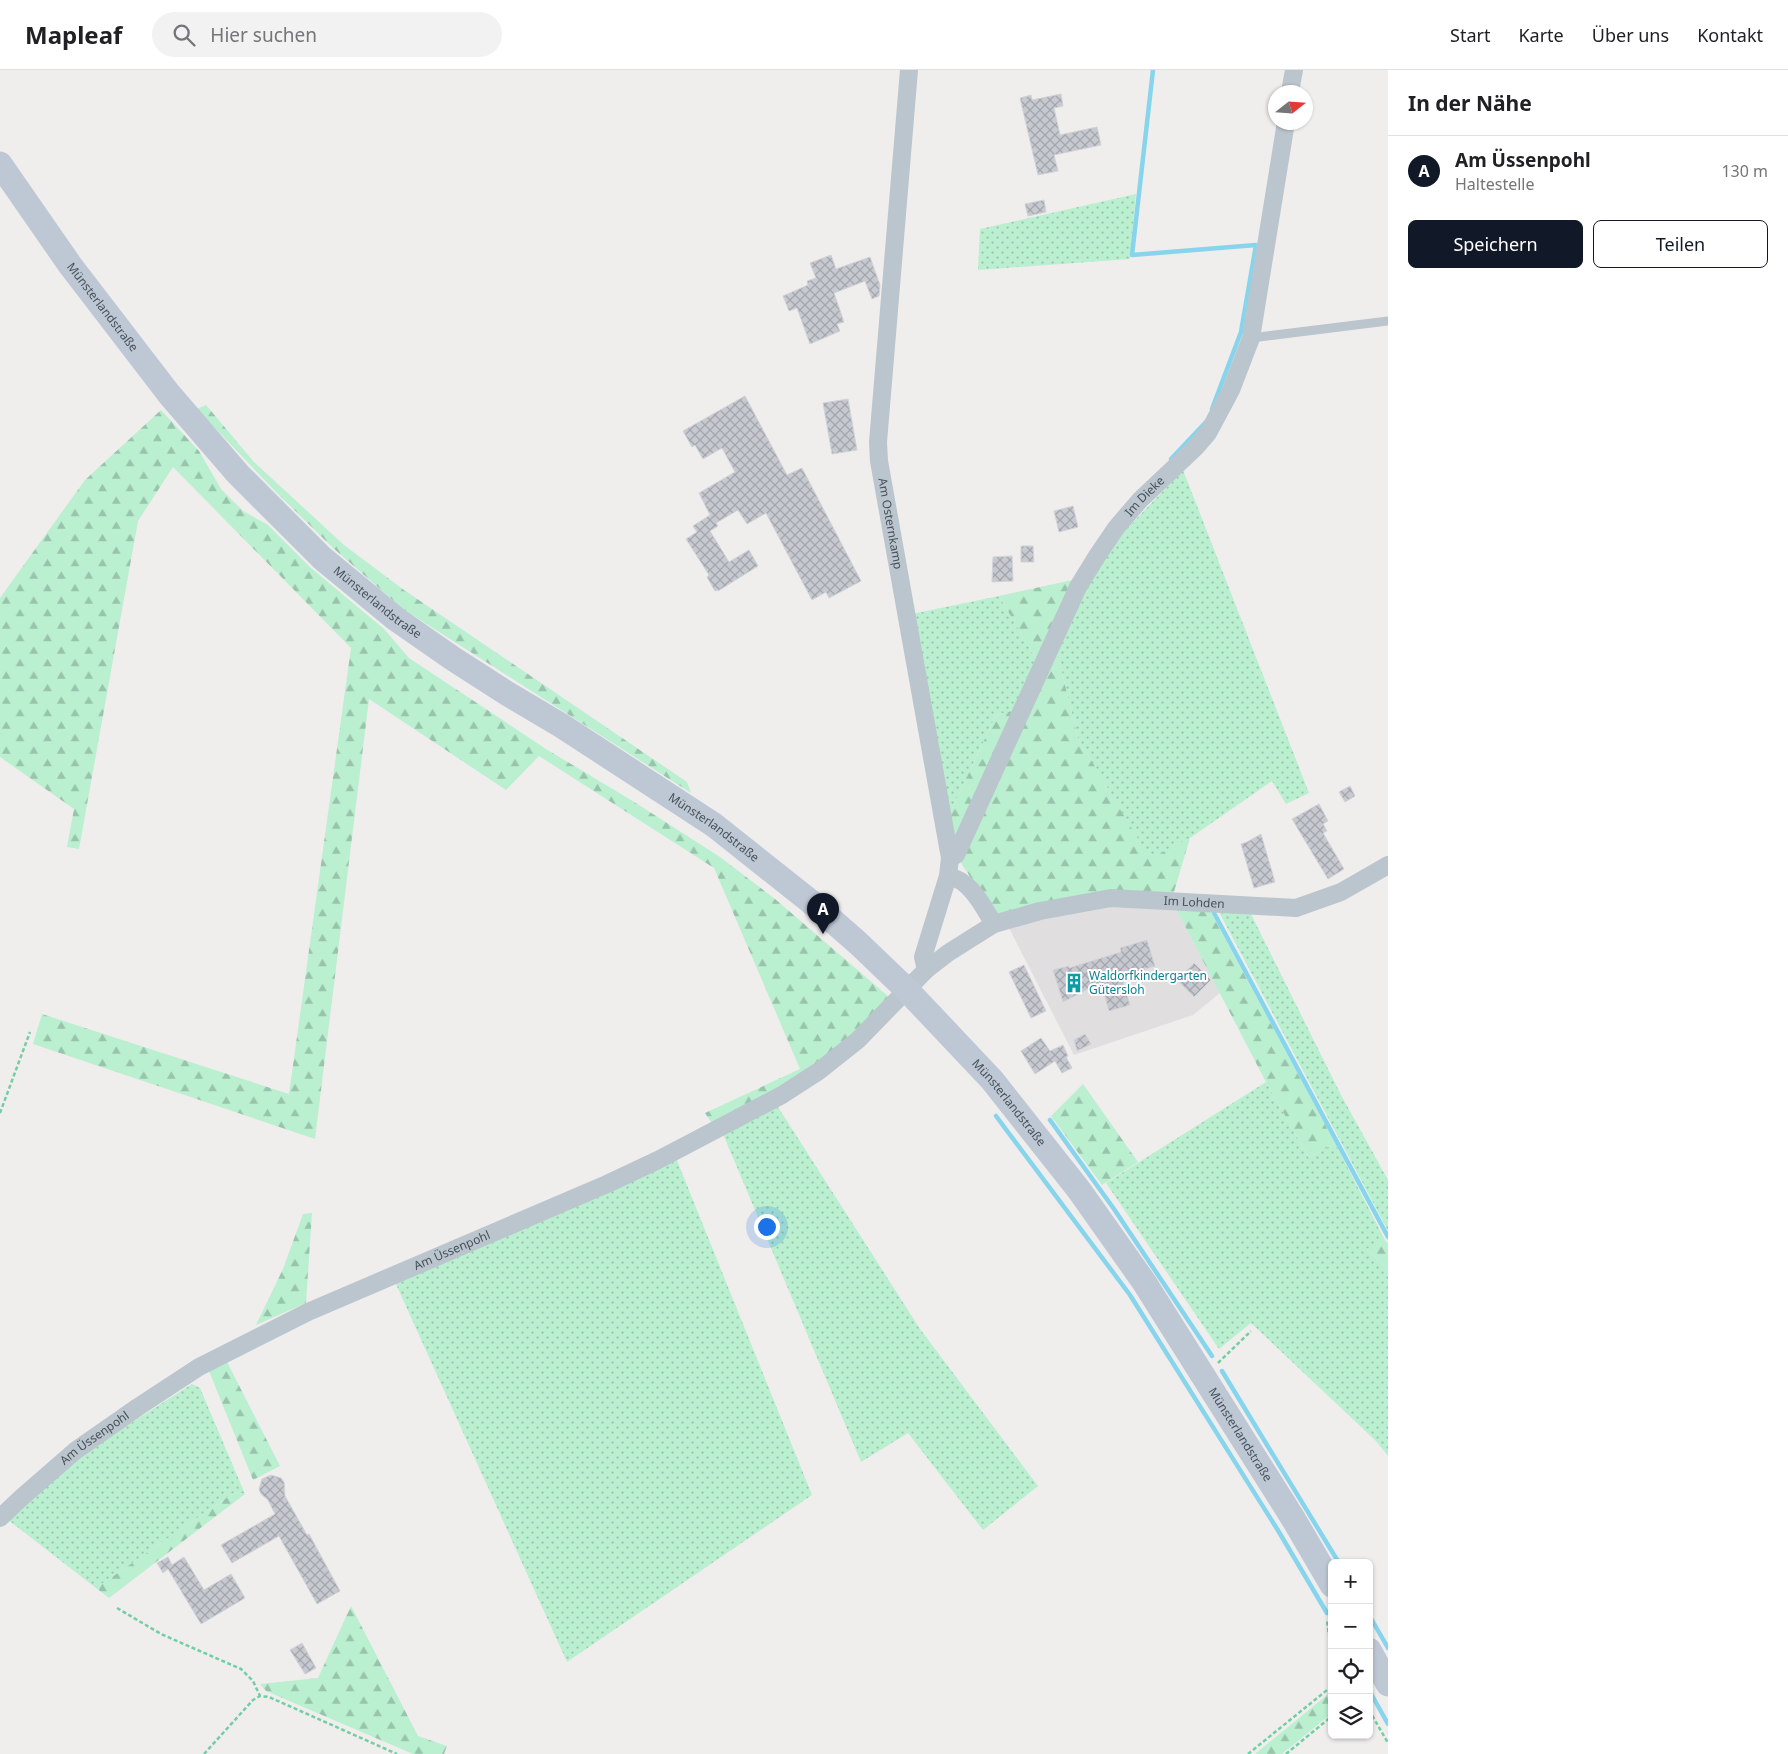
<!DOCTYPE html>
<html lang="de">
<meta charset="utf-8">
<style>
body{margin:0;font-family:"Noto Sans",sans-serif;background:#f2f2f2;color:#202124}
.controls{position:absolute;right:15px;bottom:15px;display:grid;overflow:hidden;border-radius:8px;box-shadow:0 1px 4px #0004}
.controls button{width:45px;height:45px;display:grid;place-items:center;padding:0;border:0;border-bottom:1px solid #e0e0e0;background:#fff;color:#202124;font:25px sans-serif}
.compass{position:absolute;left:1268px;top:15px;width:45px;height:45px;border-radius:50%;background:#fff;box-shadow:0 1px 4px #0004;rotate:73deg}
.you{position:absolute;left:766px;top:1156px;width:18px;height:18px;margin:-12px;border:4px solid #fff;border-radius:50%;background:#1a73e8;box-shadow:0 0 0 8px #1a73e833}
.badge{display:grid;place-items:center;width:32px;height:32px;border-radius:50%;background:#111827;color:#fff;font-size:16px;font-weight:700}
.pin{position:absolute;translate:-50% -41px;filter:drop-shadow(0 1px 2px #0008)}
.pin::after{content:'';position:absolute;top:26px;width:18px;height:15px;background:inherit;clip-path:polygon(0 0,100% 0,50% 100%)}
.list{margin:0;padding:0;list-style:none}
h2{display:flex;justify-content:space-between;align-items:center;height:65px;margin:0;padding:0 20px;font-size:21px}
h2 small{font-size:16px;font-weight:400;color:#757577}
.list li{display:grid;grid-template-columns:32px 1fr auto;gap:15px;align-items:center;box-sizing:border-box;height:70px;padding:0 20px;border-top:1px solid #e0e0e0}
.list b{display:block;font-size:19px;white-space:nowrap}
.list p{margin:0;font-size:16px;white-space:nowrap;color:#757577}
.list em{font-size:16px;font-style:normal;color:#757577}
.actions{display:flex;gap:10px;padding:15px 20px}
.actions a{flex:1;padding:11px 0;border:1px solid #111827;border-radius:8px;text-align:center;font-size:18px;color:#111827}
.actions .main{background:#111827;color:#fff}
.icon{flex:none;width:28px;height:28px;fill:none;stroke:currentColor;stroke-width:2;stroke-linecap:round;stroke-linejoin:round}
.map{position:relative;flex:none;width:1388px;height:1684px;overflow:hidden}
header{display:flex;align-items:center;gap:30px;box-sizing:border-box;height:70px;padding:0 25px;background:#fff;border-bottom:1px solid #e0e0e0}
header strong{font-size:24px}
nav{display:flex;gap:28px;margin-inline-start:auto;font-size:18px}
.search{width:350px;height:45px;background:#f2f2f2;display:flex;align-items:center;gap:12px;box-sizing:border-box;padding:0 18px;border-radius:28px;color:#757577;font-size:19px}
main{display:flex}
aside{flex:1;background:#fff}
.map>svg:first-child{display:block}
</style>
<header>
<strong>Mapleaf</strong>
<div class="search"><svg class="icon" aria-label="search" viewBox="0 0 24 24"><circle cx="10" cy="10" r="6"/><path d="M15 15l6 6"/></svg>Hier suchen</div>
<nav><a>Start</a><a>Karte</a><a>Über uns</a><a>Kontakt</a></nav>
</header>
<main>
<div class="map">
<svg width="1388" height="1684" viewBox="0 0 1388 1684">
<defs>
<pattern id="grass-dots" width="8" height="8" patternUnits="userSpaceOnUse" patternTransform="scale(1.25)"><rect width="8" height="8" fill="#baefd0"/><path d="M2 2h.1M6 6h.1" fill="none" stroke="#99c4ac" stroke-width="1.8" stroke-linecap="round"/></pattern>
<pattern id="forest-firs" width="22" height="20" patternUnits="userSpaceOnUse" patternTransform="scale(1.25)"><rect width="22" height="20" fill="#baefd0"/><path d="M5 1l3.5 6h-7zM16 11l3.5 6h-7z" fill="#99c4ac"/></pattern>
<pattern id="building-cross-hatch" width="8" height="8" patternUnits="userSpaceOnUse" patternTransform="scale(1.25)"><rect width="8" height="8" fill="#c7c9d0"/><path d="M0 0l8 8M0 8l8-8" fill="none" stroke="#a3a6ac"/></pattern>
</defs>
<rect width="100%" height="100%" fill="#f0eded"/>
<!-- education -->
<polygon fill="#e1dedf" points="1113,835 1175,837 1220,923 1193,945 1074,985 1009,858 1043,849"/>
<!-- grass -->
<g fill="url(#grass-dots)">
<polygon points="1136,124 1130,189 978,200 980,159"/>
<polygon points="1183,400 1309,723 1286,734 1272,711 1190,768 1150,790 1078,668 1057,582 1086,517 1121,465"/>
<polygon points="999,526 1037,591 1016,640 996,645 950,743 912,544"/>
<polygon points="1219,842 1251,844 1341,1025 1388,1110 1388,1161"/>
<polygon points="1266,1012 1309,1088 1335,1073 1385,1170 1367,1180 1388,1199 1388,1386 1376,1371 1251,1253 1219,1279 1106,1113"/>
<polygon points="778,1037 920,1259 1038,1416 983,1460 908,1363 861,1392 723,1064"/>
<polygon points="676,1088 812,1425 567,1592 395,1212"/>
<polygon points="192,1314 200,1318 245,1424 235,1422 96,1518 7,1449 79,1386"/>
</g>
<!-- forest -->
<g fill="url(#forest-firs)">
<polygon points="206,335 254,392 344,475 404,520 687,712 691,723 403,539 333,478 275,421 197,339"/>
<polygon points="161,340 199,381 221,419 243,441 268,455 311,498 384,559 409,588 546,679 631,730 720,787 775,829 889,927 855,965 796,1012 713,1055 705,1043 800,999 714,798 539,686 506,720 369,629 315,1069 33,974 42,944 289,1024 351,578 173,397 138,451 79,779 67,777 74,739 0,687 0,528 85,410"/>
<polygon points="1077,509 1037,591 999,526"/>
<polygon points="1057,582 1078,668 1150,789 1190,768 1173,825 997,848 961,793"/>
<polygon points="1016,640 958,768 954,766 950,743 996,645"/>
<polygon points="1175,837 1209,839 1335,1073 1309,1088 1266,1012"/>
<polygon points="1083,1014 1138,1092 1102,1115 1051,1046"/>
<polygon points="312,1143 306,1233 256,1255 283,1199 303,1144"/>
<polygon points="1385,1170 1388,1173 1388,1199 1366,1179"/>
<polygon points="226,1290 280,1396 253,1410 209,1301"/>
<polygon points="235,1422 245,1424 109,1528 96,1518"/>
<polygon points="351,1536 418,1666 447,1676 444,1684 413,1684 266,1621 260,1614 318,1608"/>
<polygon points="1332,1621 1332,1643 1282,1684 1255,1684"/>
</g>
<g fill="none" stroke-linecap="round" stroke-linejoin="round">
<!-- stream -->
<g stroke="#87d5ed" stroke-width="4.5">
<polyline points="1153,0 1132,185 1256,175 1241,262 1212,339"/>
<polyline points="1171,389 1205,353"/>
<polyline points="1214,843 1388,1167"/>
<polyline points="996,1046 1130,1225 1279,1462 1327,1543"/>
<polyline points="1050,1050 1114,1139 1212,1286"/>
<polyline points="1222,1301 1339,1493"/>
<polyline points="1369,1545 1388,1578"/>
<polyline points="1369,1620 1388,1654"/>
</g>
</g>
<!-- building -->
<g fill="url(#building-cross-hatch)" stroke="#d1d3d9">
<polygon points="1061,24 1063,36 1054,38 1060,65 1097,57 1101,75 1054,85 1058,101 1038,105 1020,28 1031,25 1032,30"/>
<polygon points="1044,130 1046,142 1028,146 1025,134"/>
<polygon points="831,185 836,199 870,187 880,215 879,226 872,229 865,211 834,223 844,252 837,254 840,261 810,274 797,238 789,241 783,226 808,215 807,211 816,208 810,193"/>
<polygon points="745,326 787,405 802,398 861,511 829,528 826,522 812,530 766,443 747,454 738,440 716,453 718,456 710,461 729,492 749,480 758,496 718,521 717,520 715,521 707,507 709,505 686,469 697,462 693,456 710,445 699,423 735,402 722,378 703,389 695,375 692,377 683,361"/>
<polygon points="848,329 857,380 832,384 823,333"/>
<polygon points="1073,436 1078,457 1059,462 1054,441"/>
<polygon points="1021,476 1033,476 1034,492 1021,492"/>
<polygon points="1012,486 1013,511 992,512 993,487"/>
<polygon points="1350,716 1355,726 1345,732 1339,722"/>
<polygon points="1319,734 1328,751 1323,754 1327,761 1323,763 1344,799 1328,809 1292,749"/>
<polygon points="1261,764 1275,812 1254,818 1241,774 1247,772"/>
<polygon points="1147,870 1155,896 1121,906 1130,935 1109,941 1103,920 1095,923 1092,917 1063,932 1053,900 1069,896 1069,898 1121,882 1120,878"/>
<polygon points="1194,893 1211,910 1194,927 1177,910"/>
<polygon points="1024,895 1046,941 1031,948 1009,902"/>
<polygon points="1085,964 1091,974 1077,981 1074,970"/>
<polygon points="1041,968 1050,981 1063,975 1068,986 1066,987 1072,998 1062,1003 1055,991 1035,1004 1021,981"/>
<polygon points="271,1405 281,1408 284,1412 285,1426 307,1465 309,1464 340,1521 317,1534 279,1466 232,1493 221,1475 275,1444 268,1430 261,1424 259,1419 262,1409"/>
<polygon points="168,1487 172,1495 184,1487 204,1520 231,1504 245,1528 201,1554 168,1499 163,1503 157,1493"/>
<polygon points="302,1573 316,1598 305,1604 290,1580"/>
</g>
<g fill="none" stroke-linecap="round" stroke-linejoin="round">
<!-- path -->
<g stroke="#72cea3" stroke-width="2.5" stroke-dasharray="4 2.5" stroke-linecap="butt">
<polyline points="0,1043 30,962"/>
<polyline points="1218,1293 1251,1261"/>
<polyline points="117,1538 161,1564 241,1599 253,1611 260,1626"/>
<polyline points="1332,1548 1327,1551 1329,1565 1332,1571"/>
<polyline points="1369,1640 1388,1673"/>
<polyline points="204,1684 253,1630 260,1626 269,1627 397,1684"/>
<polyline points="1248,1684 1332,1616"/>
<polyline points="1286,1684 1332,1646"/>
</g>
<!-- lane -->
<polyline stroke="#bbc5cd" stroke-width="9" points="1251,268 1388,251"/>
<!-- street -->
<g stroke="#bbc5cd" stroke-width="18">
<path id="s1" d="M909,0L878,372L879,391L950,788L948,806L923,887L926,900"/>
<polyline points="1290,22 1294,0"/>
<path id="s2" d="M950,788L956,785L1078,517L1097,486L1116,458L1140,430L1195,378L1208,363L1231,320L1251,268L1286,52"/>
<path d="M948,806C971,810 983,837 994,854"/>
<path id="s3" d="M0,1448L21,1428L75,1381L138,1337L199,1297L308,1242L607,1114L658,1090L782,1025L819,1001L858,970L926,900L948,883L994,854L1040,841L1111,828L1296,838L1341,822L1388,795"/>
</g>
<!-- secondary -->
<g stroke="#bec8d5" stroke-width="25">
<path id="s4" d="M0,94L70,195L169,324L238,404L322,488L396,549L452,588L508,624L562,656L714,755L811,832L858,873L907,920L992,1010L1079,1120L1144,1212L1294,1450L1332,1515"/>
<polyline points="1369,1580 1388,1614"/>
</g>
</g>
<!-- icons -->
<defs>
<symbol id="building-bare" viewBox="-9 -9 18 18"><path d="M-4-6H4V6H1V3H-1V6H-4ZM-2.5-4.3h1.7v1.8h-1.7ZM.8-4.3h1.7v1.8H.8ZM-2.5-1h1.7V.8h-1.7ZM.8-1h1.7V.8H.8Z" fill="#0f9aa8" stroke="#fff" stroke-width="2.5" paint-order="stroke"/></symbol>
</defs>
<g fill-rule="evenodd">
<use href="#building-bare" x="1060" y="899" width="28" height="28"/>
</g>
<g text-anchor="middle" stroke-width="4" stroke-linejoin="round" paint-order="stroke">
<!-- street labels -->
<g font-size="12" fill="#45505b" stroke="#fff">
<text dy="4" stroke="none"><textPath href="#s4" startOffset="176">Münsterlandstraße</textPath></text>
<text dy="4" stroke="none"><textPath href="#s2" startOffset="414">Im Dieke</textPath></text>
<text dy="4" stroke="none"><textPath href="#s1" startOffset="456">Am Osternkamp</textPath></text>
<text dy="4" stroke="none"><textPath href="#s4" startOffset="581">Münsterlandstraße</textPath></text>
<text dy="4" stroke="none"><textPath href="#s4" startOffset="986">Münsterlandstraße</textPath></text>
<text dy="4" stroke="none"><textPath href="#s3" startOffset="1371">Im Lohden</textPath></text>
<text dy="4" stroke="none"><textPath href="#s4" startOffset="1391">Münsterlandstraße</textPath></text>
<text dy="4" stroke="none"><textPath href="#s3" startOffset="529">Am Üssenpohl</textPath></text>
<text dy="4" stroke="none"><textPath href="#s4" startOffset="1796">Münsterlandstraße</textPath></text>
<text dy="4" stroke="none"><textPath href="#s3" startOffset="124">Am Üssenpohl</textPath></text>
</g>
<!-- culture labels -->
<g font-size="12" fill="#0d838f" stroke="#fff" text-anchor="start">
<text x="1089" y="910">Waldorfkindergarten<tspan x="1089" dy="14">Gütersloh</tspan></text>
</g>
</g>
</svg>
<div class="controls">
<button>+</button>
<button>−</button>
<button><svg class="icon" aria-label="locate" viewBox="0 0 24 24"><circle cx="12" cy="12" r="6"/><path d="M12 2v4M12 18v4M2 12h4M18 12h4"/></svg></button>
<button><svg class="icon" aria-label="layers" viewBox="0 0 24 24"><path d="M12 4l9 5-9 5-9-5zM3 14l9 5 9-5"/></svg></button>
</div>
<svg class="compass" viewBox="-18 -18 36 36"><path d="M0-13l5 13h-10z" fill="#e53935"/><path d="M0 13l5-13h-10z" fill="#757577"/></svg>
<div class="you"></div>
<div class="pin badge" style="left:823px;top:864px">A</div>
</div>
<aside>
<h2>In der Nähe<small></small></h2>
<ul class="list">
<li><span class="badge">A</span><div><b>Am Üssenpohl</b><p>Haltestelle</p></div><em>130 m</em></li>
</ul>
<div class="actions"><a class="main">Speichern</a><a>Teilen</a></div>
</aside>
</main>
